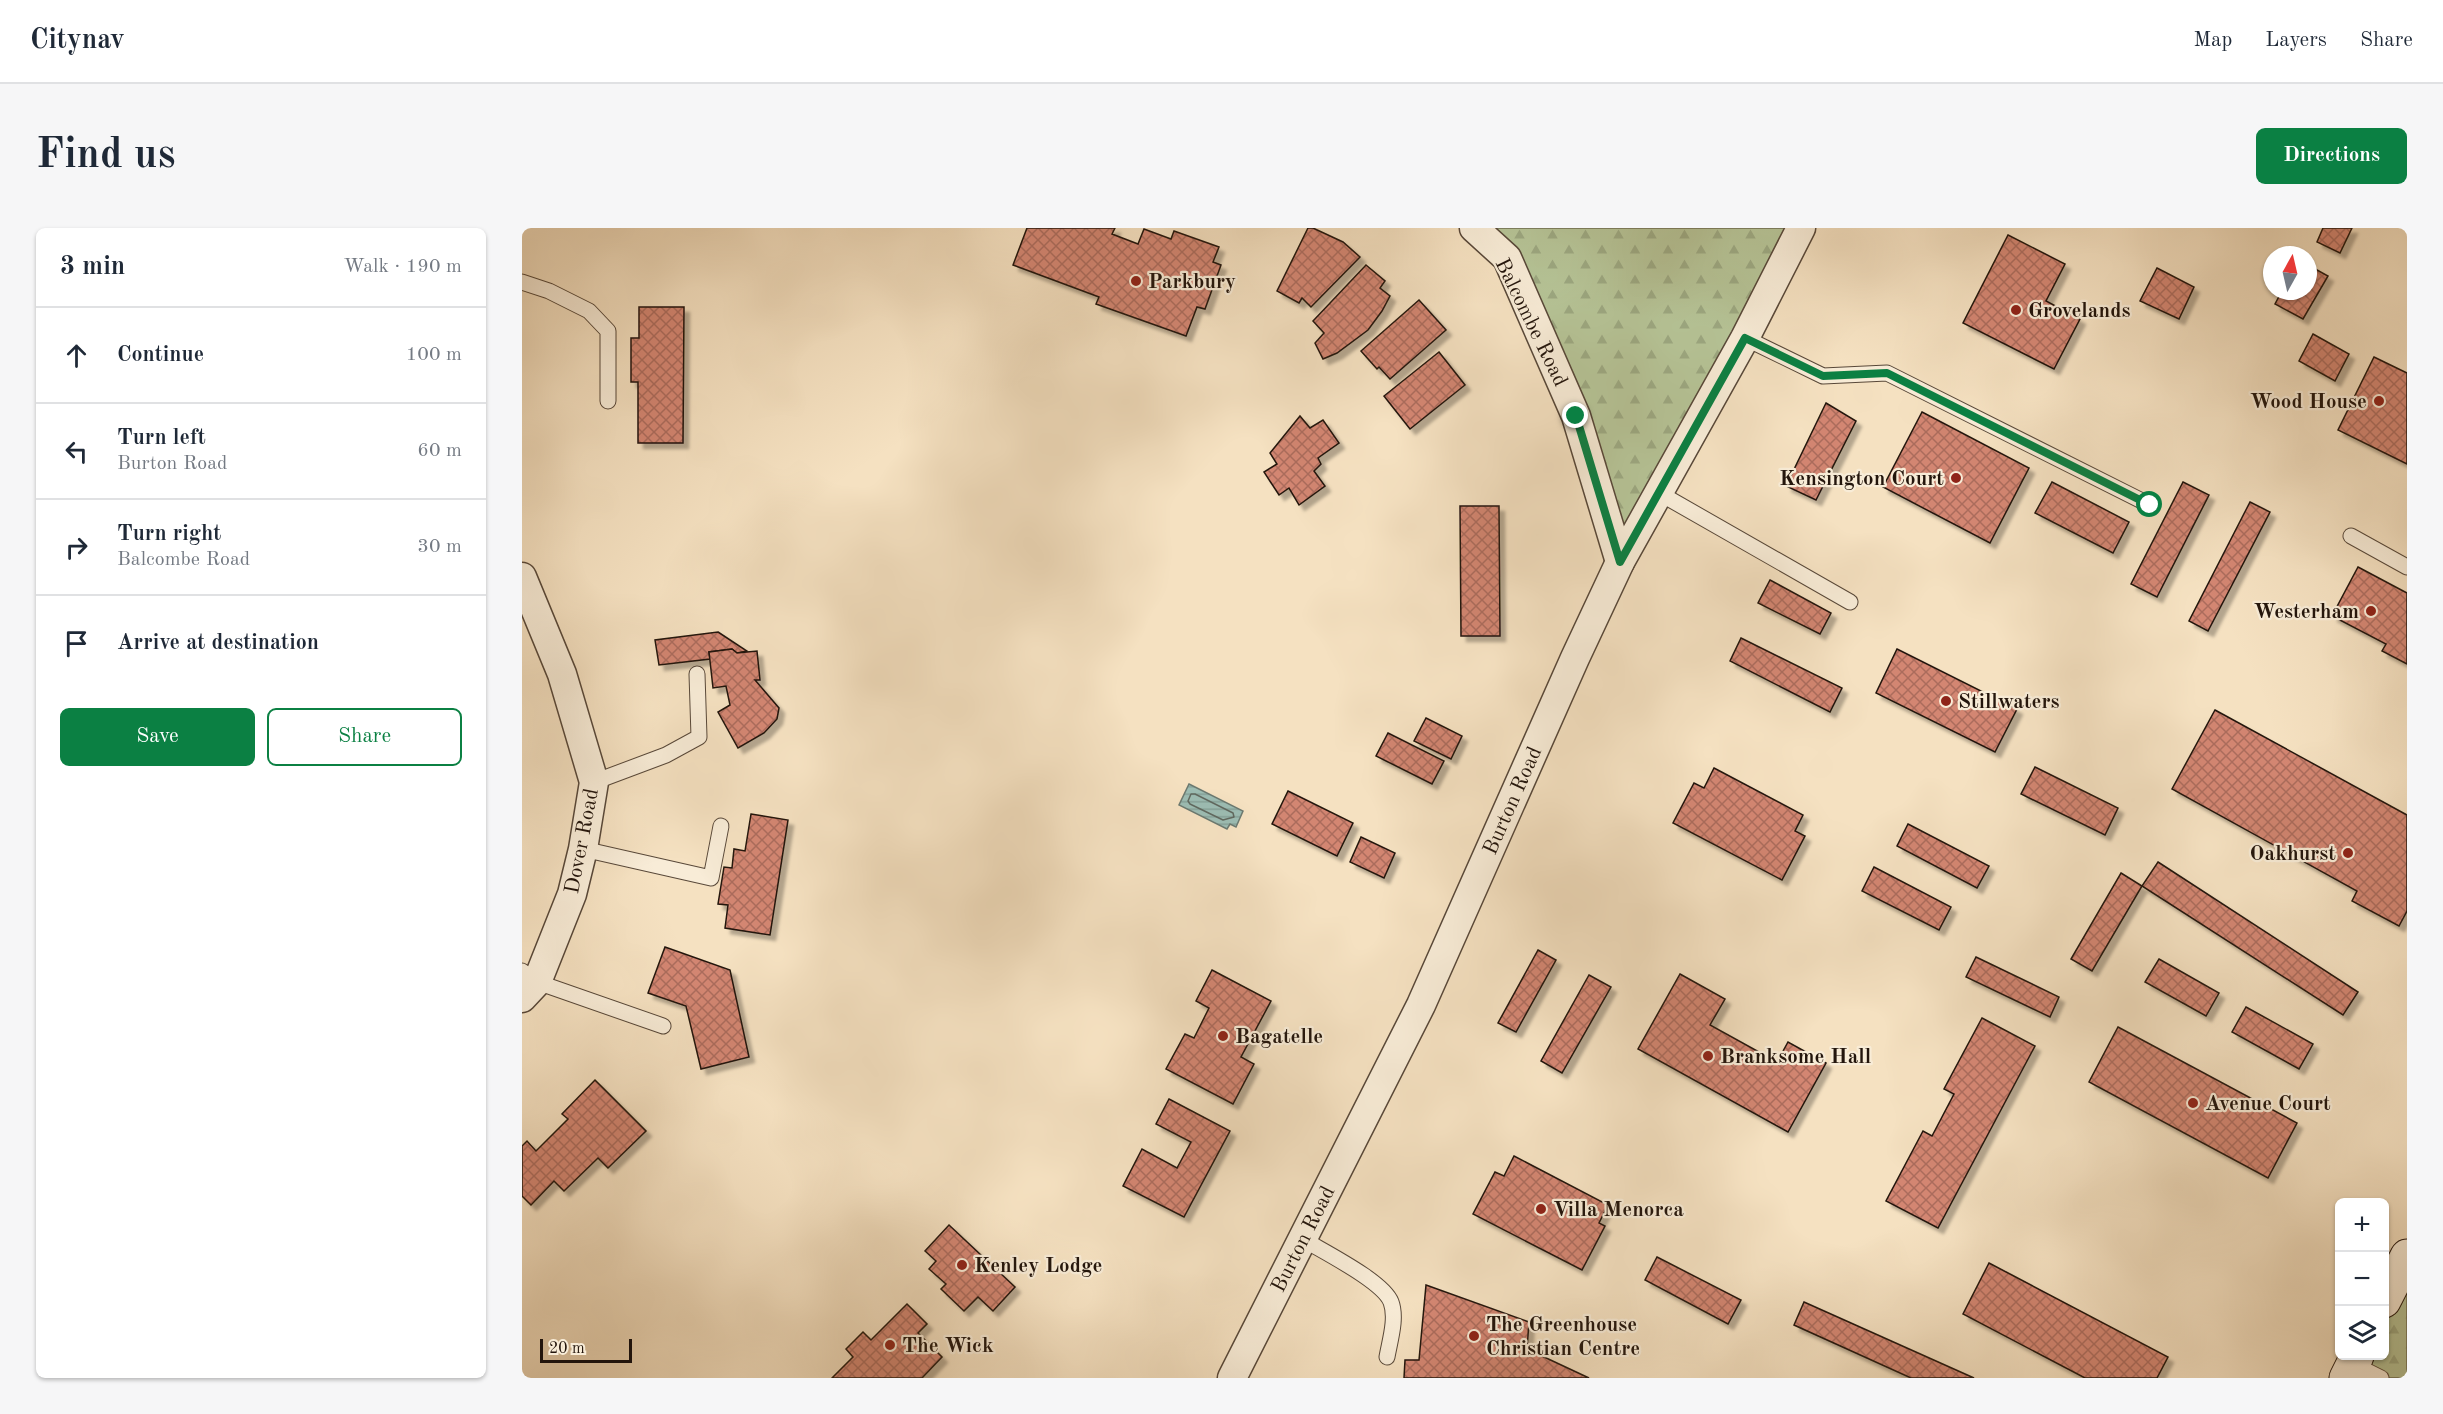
<!DOCTYPE html>
<meta charset="utf-8">
<style>
body{margin:0;font-family:"Old Standard TT",serif;background:#f6f6f7;color:#1f2937}
.controls{position:absolute;right:18px;bottom:18px;display:grid;overflow:hidden;border-radius:9px;box-shadow:0 2px 4px #0004}
.controls button{width:54px;height:54px;display:grid;place-items:center;padding:0;border:0;border-bottom:2px solid #e0e1e3;background:#fff;color:#1f2937;font:30px sans-serif}
.compass{position:absolute;left:1741px;top:18px;width:54px;height:54px;border-radius:50%;background:#fff;box-shadow:0 2px 4px #0004;rotate:8deg}
.scale{position:absolute;left:18px;bottom:15px;width:92px;box-sizing:border-box;padding-left:6px;border:3px solid #23150c;border-top:0;font-size:16px;line-height:21px;white-space:nowrap;color:#23150c;-webkit-text-stroke:4px #f8ecd7;paint-order:stroke}
.stop{position:absolute;width:18px;height:18px;margin:-14px;border:4px solid #0b8043;border-radius:50%;background:#fff}
.stop.end{background:#0b8043;border-color:#fff;box-shadow:0 2px 6px #0008}
.list{margin:0;padding:0;list-style:none}
h2{display:flex;justify-content:space-between;align-items:center;height:78px;margin:0;padding:0 24px;font-size:26px}
h2 small{font-size:20px;font-weight:400;color:#747a83}
.list li{display:grid;grid-template-columns:39px 1fr auto;gap:18px;align-items:center;box-sizing:border-box;height:96px;padding:0 24px;border-top:2px solid #e0e1e3}
.list b{display:block;font-size:22px;white-space:nowrap}
.list p{margin:0;font-size:20px;white-space:nowrap;color:#747a83}
.list em{font-size:20px;font-style:normal;color:#747a83}
.actions{display:flex;gap:12px;padding:18px 24px}
.actions a{flex:1;padding:14px 0;border:2px solid #0b8043;border-radius:9px;text-align:center;font-size:21px;color:#0b8043}
.actions .main{background:#0b8043;color:#fff}
.icon{flex:none;width:33px;height:33px;fill:none;stroke:currentColor;stroke-width:2;stroke-linecap:round;stroke-linejoin:round}
.map{position:relative;flex:none;width:1885px;height:1150px;overflow:hidden;border-radius:9px}
header{display:flex;align-items:center;gap:36px;box-sizing:border-box;height:84px;padding:0 30px;background:#fff;border-bottom:2px solid #e0e1e3}
header strong{font-size:28px}
nav{display:flex;gap:33px;margin-inline-start:auto;font-size:21px}
.intro{display:flex;align-items:center;justify-content:space-between;box-sizing:border-box;height:144px;padding:0 36px}
h1{margin:0;font-size:42px}
.button{padding:15px 27px;border-radius:9px;background:#0b8043;color:#fff;font-size:21px;font-weight:700}
main{display:flex;gap:36px;padding:0 36px}
aside{flex:1;background:#fff;border-radius:9px;box-shadow:0 2px 4px #0004}
.map>svg:first-child{display:block}
</style>
<header>
<strong>Citynav</strong>
<nav><a>Map</a><a>Layers</a><a>Share</a></nav>
</header>
<div class="intro"><h1>Find us</h1><a class="button">Directions</a></div>
<main>
<aside>
<h2>3 min<small>Walk · 190 m</small></h2>
<ul class="list">
<li><svg class="icon" aria-label="ahead" viewBox="0 0 24 24"><path d="M12 20V5M6 11l6-6 6 6"/></svg><div><b>Continue</b></div><em>100 m</em></li>
<li><svg class="icon" aria-label="left" viewBox="0 0 24 24"><path d="M17 20v-9H6M10 6l-5 5 5 5"/></svg><div><b>Turn left</b><p>Burton Road</p></div><em>60 m</em></li>
<li><svg class="icon" aria-label="right" viewBox="0 0 24 24"><path d="M7 20v-9h11M14 6l5 5-5 5"/></svg><div><b>Turn right</b><p>Balcombe Road</p></div><em>30 m</em></li>
<li><svg class="icon" aria-label="arrive" viewBox="0 0 24 24"><path d="M6 21V4h12l-3 4 3 4H6"/></svg><div><b>Arrive at destination</b></div></li>
</ul>
<div class="actions"><a class="main">Save</a><a>Share</a></div>
</aside>
<div class="map">
<svg width="1885" height="1150" viewBox="0 0 1885 1150">
<defs>
<pattern id="forest-firs" width="22" height="20" patternUnits="userSpaceOnUse" patternTransform="scale(1.5)"><rect width="22" height="20" fill="#b6c497"/><path d="M5 1l3.5 6h-7zM16 11l3.5 6h-7z" fill="#9ca881"/></pattern>
<pattern id="water-rules" width="6" height="5" patternUnits="userSpaceOnUse" patternTransform="scale(1.5)"><rect width="6" height="5" fill="#9cbdb4"/><path d="M0 2.5h6" fill="none" stroke="#86a29a"/></pattern>
<pattern id="building-cross-hatch" width="8" height="8" patternUnits="userSpaceOnUse" patternTransform="scale(1.5)"><rect width="8" height="8" fill="#d38672"/><path d="M0 0l8 8M0 8l8-8" fill="none" stroke="#ab6c5c"/></pattern>
<filter id="shadow"><feDropShadow dx="5.5" dy="5.5" stdDeviation="1.5" flood-color="#0004"/></filter>
</defs>
<rect width="100%" height="100%" fill="#f5e1c1"/>
<filter id="stains"><feTurbulence type="fractalNoise" baseFrequency=".00333" numOctaves="4"/><feColorMatrix values="0 0 0 0 .2 0 0 0 0 .09 0 0 0 0 .02 0 0 0 .5 -.17"/></filter>
<radialGradient id="worn" r=".72"><stop offset=".6" stop-color="#630" stop-opacity="0"/><stop offset="1" stop-color="#630" stop-opacity=".3"/></radialGradient>
<!-- forest -->
<g fill="url(#forest-firs)" stroke="#6c6c52" stroke-width="1.5">
<polygon points="953,0 1279,0 1098,334 1054,188"/>
<polygon points="1885,1028 1885,1150 1824,1150 1835,1128 1862,1128 1863,1073"/>
</g>
<!-- water -->
<polygon fill="url(#water-rules)" stroke="#6c7a71" stroke-width="1.5" points="667,556 721,583 714,599 708,596 705,601 657,577"/>
<g fill="none" stroke-linecap="round" stroke-linejoin="round">
<!-- shore -->
<polygon stroke="#606960" stroke-width="1.5" points="669,566 673,566 711,585 712,589 701,592 668,576 666,573"/>
</g>
<!-- building -->
<g fill="url(#building-cross-hatch)" stroke="#23150c" stroke-width="1.5" filter="url(#shadow)">
<polygon points="505,0 593,0 590,6 616,16 622,1 649,11 652,3 697,19 691,34 699,37 683,81 675,79 664,108 574,76 577,69 491,37"/>
<polygon points="786,0 791,0 821,14 838,29 789,79 780,70 777,75 755,63"/>
<polygon points="1801,0 1830,0 1818,25 1795,14"/>
<polygon points="1486,7 1543,36 1524,73 1558,91 1532,141 1441,95"/>
<polygon points="844,37 863,53 858,60 868,68 860,83 846,102 815,125 801,131 793,115 802,105 791,93"/>
<polygon points="1786,37 1806,48 1781,91 1753,76 1760,63 1786,63"/>
<polygon points="1635,40 1672,59 1657,91 1618,73"/>
<polygon points="897,72 924,102 868,151 857,139 855,141 839,123"/>
<polygon points="117,79 162,79 161,215 116,215 116,154 109,154 109,110 117,110"/>
<polygon points="1791,106 1827,126 1813,153 1777,133"/>
<polygon points="917,124 943,157 888,201 862,168"/>
<polygon points="1852,129 1885,145 1885,236 1816,202"/>
<polygon points="1304,175 1334,193 1294,272 1264,258"/>
<polygon points="1400,184 1507,240 1468,315 1361,259"/>
<polygon points="778,188 788,200 801,192 817,215 796,230 799,236 792,243 803,258 777,277 767,260 757,267 742,244 755,236 748,225"/>
<polygon points="1530,254 1607,294 1591,325 1513,285"/>
<polygon points="1661,254 1687,267 1635,369 1609,356"/>
<polygon points="1728,274 1748,284 1686,403 1667,393"/>
<polygon points="938,278 977,278 978,408 939,408"/>
<polygon points="1836,339 1885,365 1885,436 1860,423 1864,416 1810,388"/>
<polygon points="1248,352 1309,385 1298,406 1236,375"/>
<polygon points="196,404 225,423 215,425 210,421 187,424 188,431 137,437 133,412"/>
<polygon points="1219,410 1320,460 1308,484 1208,433"/>
<polygon points="210,421 215,425 235,423 238,452 233,452 257,480 255,491 242,505 216,520 196,484 208,477 204,458 191,460 187,424"/>
<polygon points="1375,421 1495,481 1473,524 1354,465"/>
<polygon points="1693,482 1885,587 1885,683 1877,698 1830,673 1835,663 1650,561"/>
<polygon points="904,490 940,508 929,531 892,513"/>
<polygon points="866,505 922,533 910,556 854,528"/>
<polygon points="1513,539 1596,580 1583,607 1499,566"/>
<polygon points="1192,540 1281,587 1273,603 1283,608 1260,652 1151,595 1172,555 1182,560"/>
<polygon points="766,563 831,595 815,628 750,596"/>
<polygon points="229,586 266,592 248,707 203,700 206,677 196,676 202,639 210,640 212,621 223,623"/>
<polygon points="1386,596 1467,638 1455,660 1375,618"/>
<polygon points="839,609 873,625 862,650 828,634"/>
<polygon points="1636,634 1836,764 1821,787 1620,658"/>
<polygon points="1352,639 1429,679 1417,702 1340,663"/>
<polygon points="1599,645 1620,658 1570,743 1549,731"/>
<polygon points="143,719 208,742 227,829 179,841 164,778 126,765"/>
<polygon points="1016,722 1034,732 994,804 976,795"/>
<polygon points="1454,729 1537,769 1528,789 1444,749"/>
<polygon points="1637,731 1697,765 1684,788 1623,754"/>
<polygon points="690,742 749,773 719,829 732,836 711,876 644,841 663,806 672,810 687,780 674,773"/>
<polygon points="1158,746 1203,771 1188,797 1255,834 1266,814 1304,835 1266,904 1116,821"/>
<polygon points="1067,747 1089,759 1040,845 1019,833"/>
<polygon points="1724,779 1791,816 1777,841 1710,804"/>
<polygon points="1460,790 1513,818 1416,1000 1364,973 1401,903 1410,908 1432,866 1422,861"/>
<polygon points="1596,799 1775,895 1746,950 1567,854"/>
<polygon points="73,852 124,903 86,940 76,930 42,963 32,953 9,977 0,968 0,918 5,913 14,923 46,891 40,886"/>
<polygon points="647,871 708,903 662,989 601,958 620,921 655,940 669,914 634,896"/>
<polygon points="992,928 1086,977 1077,995 1083,998 1060,1042 951,986 973,944 982,948"/>
<polygon points="427,997 493,1059 471,1083 456,1069 442,1083 419,1061 424,1056 407,1041 414,1033 403,1023"/>
<polygon points="1135,1029 1219,1072 1206,1096 1123,1052"/>
<polygon points="1467,1035 1646,1129 1635,1150 1563,1150 1441,1086"/>
<polygon points="904,1057 1007,1094 1005,1121 1067,1150 882,1150 883,1132 897,1132"/>
<polygon points="1282,1074 1452,1150 1389,1150 1272,1097"/>
<polygon points="385,1076 405,1096 396,1105 420,1129 400,1150 310,1150 331,1129 324,1121 341,1104 349,1112"/>
</g>
<g fill="none" stroke-linecap="round" stroke-linejoin="round">
<defs>
<g id="lane">
<polyline points="0,54 27,63 67,83 86,103 86,173"/>
<polyline points="1223,110 1301,148 1365,145 1628,277"/>
<polyline points="1137,265 1328,374"/>
<polyline points="1829,308 1885,339"/>
<polyline points="72,554 144,527 177,509 175,446"/>
<polyline points="61,621 189,650 199,598"/>
<polyline points="0,743 15,754 141,798"/>
<path d="M779,1010C800,1023 861,1053 869,1074C875,1090 868,1112 865,1129"/>
<polyline points="1831,1136 1859,1150"/>
</g>
<g id="street">
<polyline points="952,0 985,30 1054,188 1098,334"/>
<polyline points="0,349 40,446 72,554 61,621 50,666 15,754 0,770"/>
<path id="s1" d="M710,1150L899,777L1053,430L1098,334L1223,110L1279,0"/>
</g>
<g id="secondary">
<polyline points="1862,1073 1885,1028"/>
<polyline points="1824,1150 1835,1128"/>
</g>
</defs>
<!-- lane casing -->
<use href="#lane" stroke="#584839" stroke-width="17"/>
<!-- street casing -->
<use href="#street" stroke="#584839" stroke-width="31"/>
<!-- secondary casing -->
<use href="#secondary" stroke="#23150c" stroke-width="35"/>
<!-- lane -->
<use href="#lane" stroke="#f8ecd7" stroke-width="15"/>
<!-- street -->
<use href="#street" stroke="#f8ecd7" stroke-width="28"/>
<!-- secondary -->
<use href="#secondary" stroke="#f8ecd7" stroke-width="33"/>
</g>
<g fill="none" stroke-linecap="round" stroke-linejoin="round">
<!-- route -->
<polyline stroke="#0b8043" stroke-width="8" points="1054,188 1098,334 1223,110 1301,148 1365,145 1628,277"/>
</g>
<!-- markers -->
<g fill="#8f2418" stroke="#f8ecd7" stroke-width="2">
<circle cx="614" cy="53" r="6"/>
<circle cx="1494" cy="82" r="6"/>
<circle cx="1857" cy="173" r="6"/>
<circle cx="1434" cy="250" r="6"/>
<circle cx="1849" cy="383" r="6"/>
<circle cx="1424" cy="473" r="6"/>
<circle cx="1826" cy="625" r="6"/>
<circle cx="701" cy="808" r="6"/>
<circle cx="1186" cy="828" r="6"/>
<circle cx="1671" cy="875" r="6"/>
<circle cx="1019" cy="981" r="6"/>
<circle cx="440" cy="1037" r="6"/>
<circle cx="952" cy="1108" r="6"/>
<circle cx="368" cy="1117" r="6"/>
</g>
<g text-anchor="middle" stroke-width="4.5" stroke-linejoin="round" paint-order="stroke">
<!-- poi labels -->
<g font-size="21" font-weight="bold" fill="#23150c" stroke="#f8ecd7" text-anchor="start">
<text x="626" y="60">Parkbury</text>
<text x="1506" y="89">Grovelands</text>
<text x="1845" y="180" text-anchor="end">Wood House</text>
<text x="1422" y="257" text-anchor="end">Kensington Court</text>
<text x="1837" y="390" text-anchor="end">Westerham</text>
<text x="1436" y="480">Stillwaters</text>
<text x="1814" y="632" text-anchor="end">Oakhurst</text>
<text x="713" y="815">Bagatelle</text>
<text x="1198" y="835">Branksome Hall</text>
<text x="1683" y="882">Avenue Court</text>
<text x="1031" y="988">Villa Menorca</text>
<text x="452" y="1044">Kenley Lodge</text>
<text x="964" y="1103">The Greenhouse<tspan x="964" dy="24">Christian Centre</tspan></text>
<text x="380" y="1124">The Wick</text>
</g>
<!-- street labels -->
<g font-size="21" fill="#23150c" stroke="#f8ecd7">
<text transform="translate(1010 94) rotate(64)" y="7">Balcombe Road</text>
<text dy="7" stroke="none"><textPath href="#s1" startOffset="642">Burton Road</textPath></text>
<text transform="translate(59 613) rotate(-79)" y="7">Dover Road</text>
<text dy="7" stroke="none"><textPath href="#s1" startOffset="156">Burton Road</textPath></text>
</g>
</g>
<rect width="100%" height="100%" filter="url(#stains)"/>
<rect width="100%" height="100%" fill="url(#worn)"/>
</svg>
<div class="controls">
<button>+</button>
<button>−</button>
<button><svg class="icon" aria-label="layers" viewBox="0 0 24 24"><path d="M12 4l9 5-9 5-9-5zM3 14l9 5 9-5"/></svg></button>
</div>
<svg class="compass" viewBox="-18 -18 36 36"><path d="M0-13l5 13h-10z" fill="#e53935"/><path d="M0 13l5-13h-10z" fill="#747a83"/></svg>
<div class="scale">20 m</div>
<div class="stop" style="left:1628px;top:277px"></div>
<div class="stop end" style="left:1054px;top:188px"></div>
</div>
</main>
